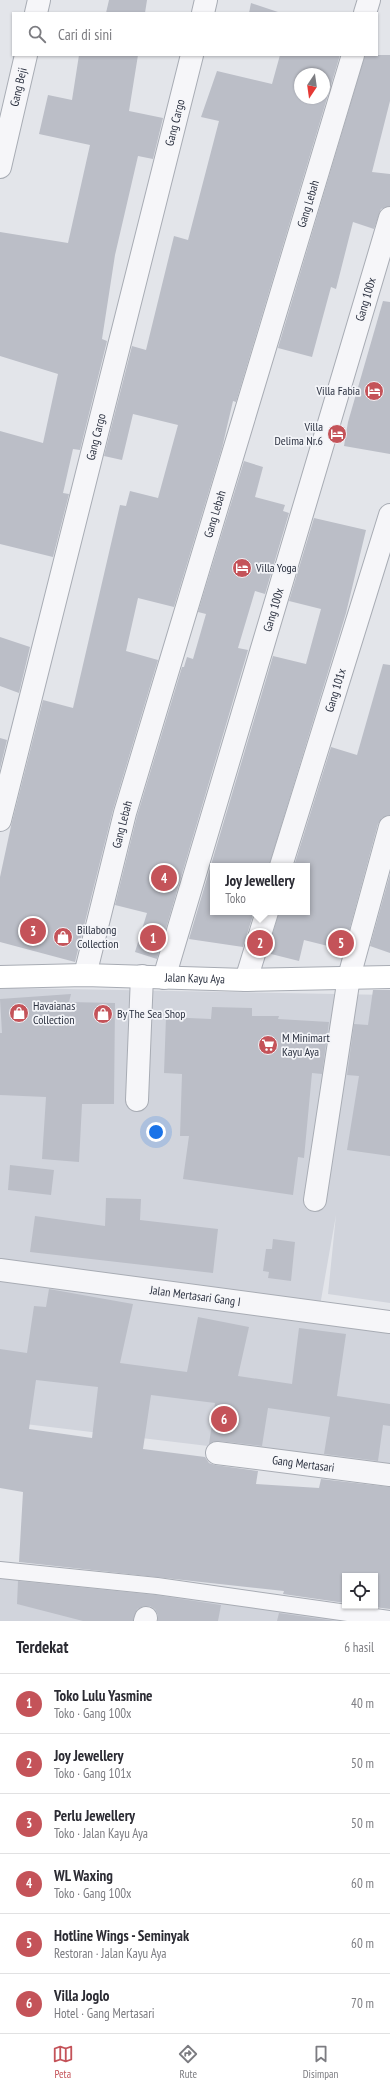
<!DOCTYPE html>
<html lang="id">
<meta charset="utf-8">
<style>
body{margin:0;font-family:"PT Sans Narrow",sans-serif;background:#f2f2f3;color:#2b2b33}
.controls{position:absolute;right:12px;bottom:12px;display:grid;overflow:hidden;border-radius:0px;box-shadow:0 1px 3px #0004}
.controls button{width:36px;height:36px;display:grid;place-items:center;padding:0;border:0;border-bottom:1px solid #e1e1e2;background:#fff;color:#2b2b33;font:20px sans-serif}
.compass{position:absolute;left:294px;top:68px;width:36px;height:36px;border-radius:50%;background:#fff;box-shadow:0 1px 3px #0004;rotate:193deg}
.you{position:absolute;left:156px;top:1132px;width:14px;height:14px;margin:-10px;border:3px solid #fff;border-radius:50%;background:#1a73e8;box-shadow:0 0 0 6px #1a73e833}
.badge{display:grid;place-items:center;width:26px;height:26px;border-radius:50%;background:#c45359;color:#fff;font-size:13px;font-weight:700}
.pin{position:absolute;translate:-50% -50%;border:2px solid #fff;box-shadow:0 1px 4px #0006}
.popup{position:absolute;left:210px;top:863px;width:100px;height:52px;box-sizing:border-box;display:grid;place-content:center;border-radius:0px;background:#fff;filter:drop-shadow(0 1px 3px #0005);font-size:13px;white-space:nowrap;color:#7c7c81}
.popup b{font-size:15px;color:#2b2b33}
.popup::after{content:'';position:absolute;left:50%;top:100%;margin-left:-8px;border:8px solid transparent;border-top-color:#fff}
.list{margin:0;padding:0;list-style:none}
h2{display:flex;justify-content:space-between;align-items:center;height:52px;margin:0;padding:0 16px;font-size:17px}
h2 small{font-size:13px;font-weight:400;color:#7c7c81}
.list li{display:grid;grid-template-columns:26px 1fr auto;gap:12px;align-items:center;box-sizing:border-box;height:60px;padding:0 16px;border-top:1px solid #e1e1e2}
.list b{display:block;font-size:15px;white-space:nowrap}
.list p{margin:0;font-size:13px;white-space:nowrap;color:#7c7c81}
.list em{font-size:13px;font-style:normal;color:#7c7c81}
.icon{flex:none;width:22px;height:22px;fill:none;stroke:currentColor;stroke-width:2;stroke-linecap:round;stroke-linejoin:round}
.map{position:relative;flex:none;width:390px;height:1621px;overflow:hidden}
.search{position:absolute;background:#fff;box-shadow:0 1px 3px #0004;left:12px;right:12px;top:12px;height:44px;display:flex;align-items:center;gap:10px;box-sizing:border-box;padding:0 14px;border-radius:0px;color:#7c7c81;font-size:15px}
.sheet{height:412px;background:#fff}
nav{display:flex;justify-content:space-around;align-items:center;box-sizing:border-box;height:56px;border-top:1px solid #e1e1e2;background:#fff;font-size:11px;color:#7c7c81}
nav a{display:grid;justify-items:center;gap:2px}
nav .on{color:#c45359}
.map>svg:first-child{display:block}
</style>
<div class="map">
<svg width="390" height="1621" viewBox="0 0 390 1621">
<rect width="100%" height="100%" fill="#e3e5ea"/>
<!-- built -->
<g fill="#d1d4dc">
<polygon points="10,988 390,995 390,1303 328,1294 336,1215 318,1317 390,1325 390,1468 0,1421 0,989"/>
<polygon points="0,1575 156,1591 375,1621 0,1621"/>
</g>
<!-- building -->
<g fill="#bbbec7" fill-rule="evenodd">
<polygon points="109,0 147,0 145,13 106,13"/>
<polygon points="251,3 281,13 249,13"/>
<polygon points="79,55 138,55 129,111 163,118 153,159 138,156 115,255 102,339 107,341 80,450 73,449 63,493 69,494 53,557 0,544 0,431 43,443 58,374 0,356 0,232 68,243 90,145 39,134 48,95 72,100"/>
<path d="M280,55H340L236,402L233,401L222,448L174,607L138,598L126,651L158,660L113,810L75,962L0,942V877L11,826L43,700L73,708L120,505L126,506L130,491L158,498L178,425L133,414L122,460L104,456L132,346L146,350L174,236L188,240L219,121L201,117L217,71L272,84ZM300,74H324V98H300Z"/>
<polygon points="365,55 390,55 390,101 372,172 390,174 390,206 381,209 374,229 353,222 336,289 331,287 312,357 278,348"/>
<polygon points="383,301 390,302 390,454 344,446 348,422"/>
<polygon points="244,461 263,467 255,497 285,505 283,511 289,513 265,594 255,591 238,648 248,650 157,959 135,952 147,913 115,905 137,816 182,667 184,667 187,657 193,659 206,614 198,612"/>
<polygon points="314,518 366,530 346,613 269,866 213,866 213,912 254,912 243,947 189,939 273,656 306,664 321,609 289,601"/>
<polygon points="0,637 30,647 19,693 0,686"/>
<polygon points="383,664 390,665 390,815 382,818 378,824 347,939 343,938 340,949 304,940 299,961 267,953 279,912 307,912 307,866 294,866 331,747 357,755"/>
<polygon points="0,738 7,740 0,769"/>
<polygon points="390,874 390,953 370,946"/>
<polygon points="373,990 390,990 390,1156 347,1150 359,1076 347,1075 354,1024 368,1025"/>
<polygon points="71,994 69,1002 115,1003 114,1104 82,1104 79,1162 42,1159 46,1097 0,1095 0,1033 2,1033 0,999"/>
<polygon points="212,1007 252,1008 252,1016 279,1016 278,1019 329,1022 322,1074 312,1073 304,1158 298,1157 293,1195 183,1179 189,1136 180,1136 182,1074 164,1073 166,1017 211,1019"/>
<polygon points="10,1165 54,1170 51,1195 8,1190"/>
<polygon points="106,1198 141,1199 140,1220 218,1229 213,1273 30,1252 35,1216 105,1226"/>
<polygon points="273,1239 295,1242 291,1281 268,1278 269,1272 263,1271 266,1249 272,1249"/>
<path d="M49,1289L133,1304L120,1363L187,1372L198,1317L249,1327L238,1376L292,1384L299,1328L346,1334L337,1396L390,1404V1426L383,1425L378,1461L324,1454L330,1417L268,1408L262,1446L219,1441L209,1444L215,1403L151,1395L143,1449L205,1457L209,1463L215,1465L258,1471L256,1484L319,1488L321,1479L390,1487V1609L366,1606H375V1576H345V1603L283,1594L284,1591L19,1562L23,1492L0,1488V1349L27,1353L34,1306L46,1307ZM36,1380L98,1387L92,1438L29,1429Z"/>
<polygon points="18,1581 156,1595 221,1605 218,1621 158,1621 158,1615 155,1609 150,1606 144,1606 137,1609 133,1621 83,1621 17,1604"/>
<polygon points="279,1613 336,1621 277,1621"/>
</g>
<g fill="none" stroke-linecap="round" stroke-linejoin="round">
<defs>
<polyline id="lane" points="0,1570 157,1586 390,1619"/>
<g id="street">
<polyline points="36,13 39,0"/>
<polyline points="203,13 206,0"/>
<polyline points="365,13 369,0"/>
<path id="s1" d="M0,167L26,55"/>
<path id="s2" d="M0,820L192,55"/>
<path id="s3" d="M281,866L390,515"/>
<path id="s4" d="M85,975L125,813L353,55"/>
<path id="s5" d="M164,978L390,218"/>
<polyline points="246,980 267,912"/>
<polyline points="137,1100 142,976"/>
<polyline points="315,1200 349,977 390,827"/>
<path id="s6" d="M0,1270L390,1322"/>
<path id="s7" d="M217,1453L390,1475"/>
<polyline points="145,1621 146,1618"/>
</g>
<g id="secondary">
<path id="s8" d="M0,977L85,975L246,980L390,977"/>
</g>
</defs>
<!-- lane casing -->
<use href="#lane" stroke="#a8acb4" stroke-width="18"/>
<!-- street casing -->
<use href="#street" stroke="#a8acb4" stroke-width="24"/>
<!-- secondary casing -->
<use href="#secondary" stroke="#a8acb4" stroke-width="24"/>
<!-- lane -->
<use href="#lane" stroke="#f6f6f9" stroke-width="16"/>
<!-- street -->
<use href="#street" stroke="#f6f6f9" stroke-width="22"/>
<!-- secondary -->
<use href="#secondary" stroke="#fff" stroke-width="22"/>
</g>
<!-- icons -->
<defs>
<symbol id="hotel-disc" viewBox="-11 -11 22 22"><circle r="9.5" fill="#c45359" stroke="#f3f4f8"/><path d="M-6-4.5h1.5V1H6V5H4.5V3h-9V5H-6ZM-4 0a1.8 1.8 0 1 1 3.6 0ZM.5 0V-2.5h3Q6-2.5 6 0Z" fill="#fff"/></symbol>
<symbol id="shop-disc" viewBox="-11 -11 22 22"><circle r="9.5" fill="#c45359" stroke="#f3f4f8"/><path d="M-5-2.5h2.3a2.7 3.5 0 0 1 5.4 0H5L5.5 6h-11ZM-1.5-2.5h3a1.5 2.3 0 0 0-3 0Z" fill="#fff"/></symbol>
<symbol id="supermarket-disc" viewBox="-11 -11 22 22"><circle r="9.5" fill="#c45359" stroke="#f3f4f8"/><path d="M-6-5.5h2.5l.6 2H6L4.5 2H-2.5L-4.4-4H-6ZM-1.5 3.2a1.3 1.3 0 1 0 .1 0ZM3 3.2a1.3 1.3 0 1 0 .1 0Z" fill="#fff"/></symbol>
</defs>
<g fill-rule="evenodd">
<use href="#hotel-disc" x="363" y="380" width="22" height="22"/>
<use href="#hotel-disc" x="326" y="423" width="22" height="22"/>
<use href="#hotel-disc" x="231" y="557" width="22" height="22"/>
<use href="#shop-disc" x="52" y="926" width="22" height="22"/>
<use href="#shop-disc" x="8" y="1002" width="22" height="22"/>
<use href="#shop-disc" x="92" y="1003" width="22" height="22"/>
<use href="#supermarket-disc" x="257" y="1034" width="22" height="22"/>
</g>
<g text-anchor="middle" stroke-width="3.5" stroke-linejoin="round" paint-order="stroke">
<!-- street labels -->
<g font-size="12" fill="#2c3241" stroke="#f3f4f8">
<text dy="4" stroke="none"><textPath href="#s1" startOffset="82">Gang Beji</textPath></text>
<text dy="4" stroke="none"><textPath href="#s2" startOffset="719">Gang Cargo</textPath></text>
<text dy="4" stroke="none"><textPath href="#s4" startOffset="803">Gang Lebah</textPath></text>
<text dy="4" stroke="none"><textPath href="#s5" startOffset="708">Gang 100x</textPath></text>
<text dy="4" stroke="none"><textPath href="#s2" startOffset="395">Gang Cargo</textPath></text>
<text dy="4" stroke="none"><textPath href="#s4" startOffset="479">Gang Lebah</textPath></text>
<text dy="4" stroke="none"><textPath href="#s5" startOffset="384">Gang 100x</textPath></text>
<text dy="4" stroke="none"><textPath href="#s3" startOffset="184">Gang 101x</textPath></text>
<text dy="4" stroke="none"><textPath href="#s4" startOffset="155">Gang Lebah</textPath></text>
<text dy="4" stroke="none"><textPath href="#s8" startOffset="195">Jalan Kayu Aya</textPath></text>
<text dy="4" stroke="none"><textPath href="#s6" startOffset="197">Jalan Mertasari Gang I</textPath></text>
<text dy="4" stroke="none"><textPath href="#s7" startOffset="87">Gang Mertasari</textPath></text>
</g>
<!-- poi labels -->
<g font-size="12" fill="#2c3241" stroke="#f3f4f8" text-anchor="start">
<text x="360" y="395" text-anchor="end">Villa Fabia</text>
<text x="323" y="431" text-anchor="end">Villa<tspan x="323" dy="14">Delima Nr.6</tspan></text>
<text x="256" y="572">Villa Yoga</text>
<text x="77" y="934">Billabong<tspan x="77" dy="14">Collection</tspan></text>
<text x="33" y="1010">Havaianas<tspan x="33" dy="14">Collection</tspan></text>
<text x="117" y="1018">By The Sea Shop</text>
<text x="282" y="1042">M Minimart<tspan x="282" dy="14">Kayu Aya</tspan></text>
</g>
</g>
</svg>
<div class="controls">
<button><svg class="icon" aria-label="locate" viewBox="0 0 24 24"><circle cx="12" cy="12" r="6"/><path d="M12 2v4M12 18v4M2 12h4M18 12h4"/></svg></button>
</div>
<svg class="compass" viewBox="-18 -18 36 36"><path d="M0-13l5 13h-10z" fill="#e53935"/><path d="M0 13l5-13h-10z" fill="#7c7c81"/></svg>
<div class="you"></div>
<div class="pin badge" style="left:153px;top:938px">1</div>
<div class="pin badge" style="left:260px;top:943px">2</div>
<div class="popup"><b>Joy Jewellery</b>Toko</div>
<div class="pin badge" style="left:33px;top:931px">3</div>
<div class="pin badge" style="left:164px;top:878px">4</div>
<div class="pin badge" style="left:341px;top:943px">5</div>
<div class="pin badge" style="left:224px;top:1419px">6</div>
<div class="search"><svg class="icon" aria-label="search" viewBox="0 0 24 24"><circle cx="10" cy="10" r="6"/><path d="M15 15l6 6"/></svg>Cari di sini</div>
</div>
<section class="sheet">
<h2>Terdekat<small>6 hasil</small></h2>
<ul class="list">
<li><span class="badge">1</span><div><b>Toko Lulu Yasmine</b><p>Toko · Gang 100x</p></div><em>40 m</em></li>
<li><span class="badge">2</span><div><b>Joy Jewellery</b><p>Toko · Gang 101x</p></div><em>50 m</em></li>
<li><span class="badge">3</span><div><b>Perlu Jewellery</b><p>Toko · Jalan Kayu Aya</p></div><em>50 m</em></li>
<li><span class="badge">4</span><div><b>WL Waxing</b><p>Toko · Gang 100x</p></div><em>60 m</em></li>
<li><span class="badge">5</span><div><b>Hotline Wings - Seminyak</b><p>Restoran · Jalan Kayu Aya</p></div><em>60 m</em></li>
<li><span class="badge">6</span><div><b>Villa Joglo</b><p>Hotel · Gang Mertasari</p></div><em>70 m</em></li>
</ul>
</section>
<nav>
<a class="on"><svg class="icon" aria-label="map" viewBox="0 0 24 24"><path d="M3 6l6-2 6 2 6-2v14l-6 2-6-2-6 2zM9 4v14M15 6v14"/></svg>Peta</a>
<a><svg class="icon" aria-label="directions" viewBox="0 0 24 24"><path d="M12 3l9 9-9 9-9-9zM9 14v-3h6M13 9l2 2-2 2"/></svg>Rute</a>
<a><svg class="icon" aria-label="saved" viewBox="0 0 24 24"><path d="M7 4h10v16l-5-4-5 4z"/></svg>Disimpan</a>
</nav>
